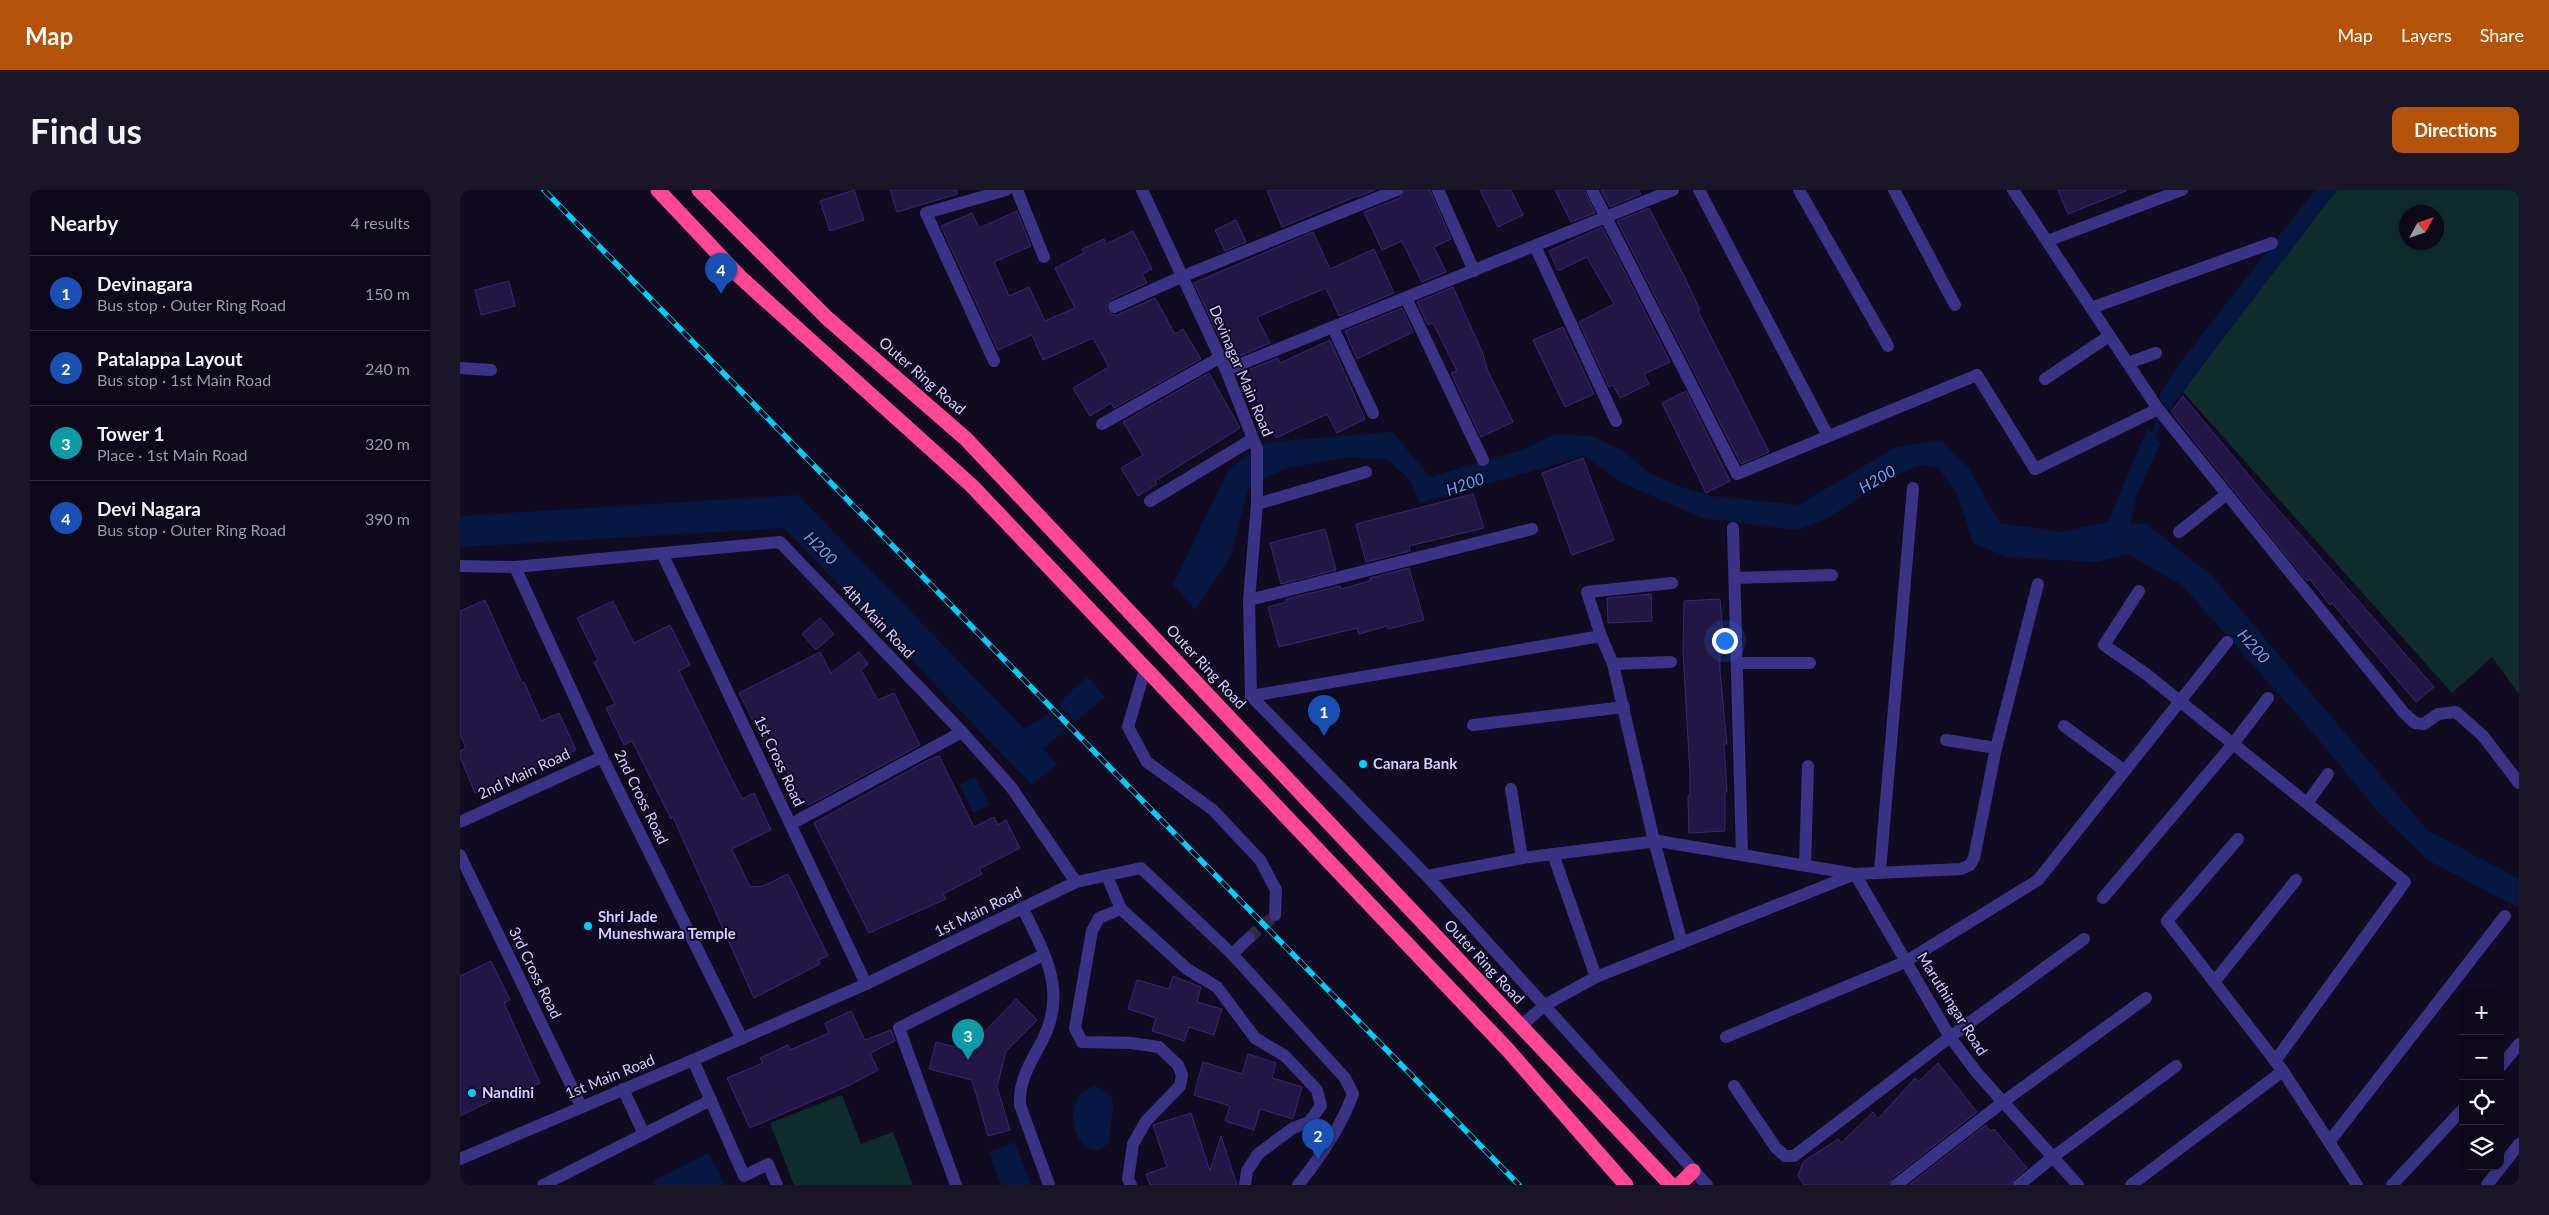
<!DOCTYPE html>
<meta charset="utf-8">
<style>
body{margin:0;font-family:Lato,sans-serif;background:#1b1627;color:#f1f3f6}
.controls{position:absolute;right:15px;bottom:15px;display:grid;overflow:hidden;border-radius:10px;box-shadow:0 2px 8px #0003}
.controls button{width:45px;height:45px;display:grid;place-items:center;padding:0;border:0;border-bottom:1px solid #2d2939;background:#0d081a;color:#f1f3f6;font:25px sans-serif}
.compass{position:absolute;left:1939px;top:15px;width:45px;height:45px;border-radius:50%;background:#0d081a;box-shadow:0 2px 8px #0003;rotate:50deg}
.you{position:absolute;left:1264px;top:450px;width:18px;height:18px;margin:-12px;border:4px solid #fff;border-radius:50%;background:#1a73e8;box-shadow:0 0 0 8px #1a73e833}
.badge{display:grid;place-items:center;width:32px;height:32px;border-radius:50%;background:#b45309;color:#fff;font-size:16px;font-weight:700}
.pin{position:absolute;translate:-50% -41px;filter:drop-shadow(0 1px 2px #0008)}
.pin::after{content:'';position:absolute;top:26px;width:18px;height:15px;background:inherit;clip-path:polygon(0 0,100% 0,50% 100%)}
.list{margin:0;padding:0;list-style:none}
h2{display:flex;justify-content:space-between;align-items:center;height:65px;margin:0;padding:0 20px;font-size:21px}
h2 small{font-size:16px;font-weight:400;color:#9a9aa2}
.list li{display:grid;grid-template-columns:32px 1fr auto;gap:15px;align-items:center;box-sizing:border-box;height:75px;padding:0 20px;border-top:1px solid #2d2939}
.list b{display:block;font-size:19px;white-space:nowrap}
.list p{margin:0;font-size:16px;white-space:nowrap;color:#9a9aa2}
.list em{font-size:16px;font-style:normal;color:#9a9aa2}
.icon{flex:none;width:28px;height:28px;fill:none;stroke:currentColor;stroke-width:2;stroke-linecap:round;stroke-linejoin:round}
.map{position:relative;flex:none;width:2059px;height:995px;overflow:hidden;border-radius:10px}
header{display:flex;align-items:center;gap:30px;box-sizing:border-box;height:70px;padding:0 25px;background:#b45309;color:#fff}
header strong{font-size:24px}
nav{display:flex;gap:28px;margin-inline-start:auto;font-size:18px}
.intro{display:flex;align-items:center;justify-content:space-between;box-sizing:border-box;height:120px;padding:0 30px}
h1{margin:0;font-size:35px}
.button{padding:12px 22px;border-radius:10px;background:#b45309;color:#fff;font-size:18px;font-weight:700}
main{display:flex;gap:30px;padding:0 30px}
aside{flex:1;background:#0d081a;border-radius:10px;box-shadow:0 2px 8px #0003}
.map>svg:first-child{display:block}
</style>
<header>
<strong>Map</strong>
<nav><a>Map</a><a>Layers</a><a>Share</a></nav>
</header>
<div class="intro"><h1>Find us</h1><a class="button">Directions</a></div>
<main>
<aside>
<h2>Nearby<small>4 results</small></h2>
<ul class="list">
<li><span class="badge" style="background:#1a4fb4">1</span><div><b>Devinagara</b><p>Bus stop · Outer Ring Road</p></div><em>150 m</em></li>
<li><span class="badge" style="background:#1a4fb4">2</span><div><b>Patalappa Layout</b><p>Bus stop · 1st Main Road</p></div><em>240 m</em></li>
<li><span class="badge" style="background:#0f9aa8">3</span><div><b>Tower 1</b><p>Place · 1st Main Road</p></div><em>320 m</em></li>
<li><span class="badge" style="background:#1a4fb4">4</span><div><b>Devi Nagara</b><p>Bus stop · Outer Ring Road</p></div><em>390 m</em></li>
</ul>
</aside>
<div class="map">
<svg width="2059" height="995" viewBox="0 0 2059 995">
<rect width="100%" height="100%" fill="#110b22"/>
<!-- green -->
<g fill="#0e2c2c" fill-rule="evenodd">
<path d="M1877,0H2059V504L2032,467L1992,503L1723,202L1796,102ZM1946,22H1976V52H1946Z"/>
<polygon points="382,905 401,954 433,942 453,995 334,995 310,933"/>
</g>
<!-- water -->
<g fill="#051741">
<polygon points="1855,0 1877,0 1707,222 1699,206 1716,178"/>
<polygon points="1688,237 1700,254 1677,304 1670,333 1687,334 1752,386 1967,640 2059,689 2059,718 1968,670 1919,623 1855,545 1722,395 1668,364 1636,372 1547,367 1513,353 1498,306 1478,277 1460,275 1428,289 1366,329 1337,340 1242,328 1161,292 1125,266 960,313 950,290 928,270 890,267 823,279 788,298 770,368 735,419 713,395 769,279 806,252 932,242 970,287 1065,259 1095,244 1132,246 1163,261 1189,283 1221,297 1251,306 1339,315 1434,258 1481,250 1508,277 1540,333 1600,342 1648,332"/>
<polygon points="338,305 564,539 586,526 627,486 645,507 583,559 597,574 572,595 324,338 0,357 0,326"/>
<polygon points="515,587 529,615 514,623 499,595"/>
<path d="M634,896C657,904 654,913 651,934C650,940 650,947 648,953L639,961C615,960 607,926 618,908C621,901 628,899 634,896Z"/>
<polygon points="555,952 571,995 541,995 529,962"/>
<polygon points="249,963 265,995 195,995 193,991"/>
</g>
<!-- pier -->
<polygon fill="#110b22" points="598,514 616,533 606,541 589,523"/>
<g fill="none" stroke-linecap="round" stroke-linejoin="round">
<!-- stream -->
<polyline stroke="#051741" stroke-width="5.5" points="1691,251 1702,225"/>
</g>
<!-- building -->
<g fill="#221645" stroke="#3a2673">
<polygon points="394,0 404,30 370,41 360,11"/>
<polygon points="430,0 497,0 497,4 437,22"/>
<polygon points="807,0 915,0 897,7 897,6 822,37"/>
<polygon points="945,0 970,0 991,49 974,57 986,82 962,92 942,51 922,60 904,22 940,8"/>
<polygon points="1020,0 1051,0 1063,25 1038,37"/>
<polygon points="1095,0 1124,0 1135,23 1111,32"/>
<polygon points="1141,0 1179,0 1181,4 1150,17"/>
<polygon points="1598,0 1666,0 1666,1 1608,24"/>
<polygon points="1189,18 1224,86 1240,120 1238,121 1309,262 1281,274 1157,31"/>
<polygon points="557,21 571,56 534,72 549,106 569,97 585,131 615,118 595,78 624,63 622,59 644,49 646,54 673,41 692,79 682,84 687,93 650,110 646,116 647,121 653,125 657,125 695,108 715,144 723,139 741,169 654,218 651,213 630,226 613,198 649,177 633,148 583,170 572,145 538,160 481,36 512,23 519,38"/>
<polygon points="776,30 786,52 765,61 755,40"/>
<polygon points="1142,37 1210,172 1184,184 1189,194 1160,208 1153,195 1149,197 1119,132 1154,114 1127,67 1098,81 1089,61"/>
<polygon points="853,42 870,79 914,59 934,103 879,126 866,98 797,127 810,153 770,170 734,93"/>
<polygon points="49,91 55,116 21,125 15,100"/>
<polygon points="993,97 1023,164 1027,179 1053,232 1021,247 991,183 997,181 975,137 972,133 968,135 957,112"/>
<polygon points="942,118 953,142 897,169 885,141"/>
<polygon points="1103,137 1134,204 1105,217 1073,150"/>
<polygon points="870,150 905,229 877,243 867,224 816,248 783,182 818,168 820,173"/>
<polygon points="749,183 780,238 695,291 697,294 678,306 661,278 683,265 663,232"/>
<polygon points="1226,201 1270,291 1246,303 1202,213"/>
<polygon points="1723,206 1801,300 1974,497 1956,512 1872,413 1870,415 1850,389 1847,391 1711,222"/>
<polygon points="1123,268 1154,350 1112,365 1082,283"/>
<polygon points="1013,304 1024,338 949,356 950,361 906,372 896,334"/>
<polygon points="865,339 876,380 821,394 810,353"/>
<polygon points="949,378 964,430 928,439 927,436 899,444 897,438 819,457 808,417 826,412 826,409 880,396 881,399 910,391 910,388"/>
<polygon points="1191,404 1192,431 1148,433 1147,408"/>
<polygon points="1260,409 1264,457 1260,457 1260,481 1267,554 1264,554 1267,602 1265,602 1265,641 1229,643 1228,606 1230,606 1230,584 1223,461 1224,411"/>
<polygon points="25,410 62,493 64,492 81,531 99,523 116,560 15,603 0,567 0,561 6,558 0,545 0,421"/>
<polygon points="153,411 174,453 210,435 230,475 219,481 258,561 282,609 294,603 311,640 272,659 290,697 303,696 328,684 368,766 358,770 360,774 294,808 213,627 211,629 172,551 164,555 146,518 155,514 134,472 138,470 117,428"/>
<polygon points="360,428 374,444 356,460 342,444"/>
<polygon points="360,462 371,483 399,462 408,474 401,480 418,510 434,503 460,555 349,615 344,606 340,608 312,552 306,556 279,503"/>
<polygon points="479,566 514,637 534,627 538,635 546,630 560,658 519,679 522,684 483,704 486,709 409,743 354,633 468,570"/>
<polygon points="31,771 50,810 44,813 80,893 45,908 43,905 0,926 0,786"/>
<polygon points="713,786 741,797 737,812 762,819 754,845 729,837 724,851 692,841 696,828 668,819 677,790 709,799"/>
<polygon points="556,809 577,830 546,861 537,897 550,940 528,946 512,890 469,879 476,852 507,860"/>
<polygon points="391,821 405,850 431,840 435,851 410,863 418,880 390,895 290,938 267,888 303,873 300,868 328,855 330,860 369,843 365,833"/>
<polygon points="788,864 816,873 812,888 842,897 833,929 800,919 794,940 765,931 770,916 734,905 743,872 782,884"/>
<polygon points="1478,873 1517,922 1431,989 1428,995 1344,995 1338,986 1343,972 1378,949 1381,953 1413,922 1418,929 1455,888 1458,892"/>
<polygon points="731,923 750,981 761,946 777,995 690,995 686,984 707,977 693,935"/>
<polygon points="1526,935 1530,941 1534,939 1567,978 1554,989 1551,995 1449,995"/>
</g>
<g fill="none" stroke-linecap="round" stroke-linejoin="round">
<!-- minor-tunnel -->
<polyline stroke="#2e2843" stroke-width="12" stroke-dasharray="12 6" stroke-linecap="butt" points="789,748 815,725"/>
<!-- minor -->
<g stroke="#3a3285" stroke-width="12">
<polyline points="557,0 584,67"/>
<polyline points="682,0 766,180 797,259 797,314 789,410 791,506"/>
<polyline points="978,0 1014,81"/>
<polyline points="1132,0 1277,284 1517,185 1575,279 1698,219"/>
<polyline points="1239,0 1368,246"/>
<polyline points="1339,0 1428,156"/>
<polyline points="1434,0 1495,115"/>
<polyline points="1553,0 1698,219 1944,523 1955,533 1964,534 1978,524 1996,522 2023,546 2059,593"/>
<polyline points="1587,51 1722,0"/>
<polyline points="1075,56 1156,231"/>
<polyline points="946,108 1023,270"/>
<polyline points="654,117 721,87 937,0"/>
<polyline points="1631,118 1812,53"/>
<polyline points="873,138 913,223"/>
<polyline points="534,171 466,23 546,0"/>
<polyline points="1668,173 1696,163"/>
<polyline points="0,178 31,180"/>
<polyline points="766,180 1213,0"/>
<polyline points="1585,189 1649,146"/>
<polyline points="642,234 759,168"/>
<polyline points="690,311 793,249"/>
<polyline points="797,314 906,282"/>
<polyline points="1273,338 1282,664"/>
<polyline points="1719,342 1767,304"/>
<polyline points="202,363 406,794"/>
<polyline points="0,376 55,377 320,352 502,542 551,597 616,692"/>
<polyline points="55,377 142,567 282,849"/>
<polyline points="1275,388 1372,385"/>
<polyline points="1212,393 1127,402 1141,446 1153,474 1194,651 1222,753"/>
<polyline points="1679,401 1644,455 1686,484 1945,692 1815,871"/>
<polyline points="789,410 1072,339"/>
<polyline points="1277,473 1350,473"/>
<polyline points="1153,474 1211,472"/>
<polyline points="685,479 668,537 687,572 753,620 800,670 816,700 815,725"/>
<polyline points="791,506 967,686 1247,995"/>
<polyline points="791,506 1141,446"/>
<polyline points="1013,535 1164,517"/>
<polyline points="1604,536 1665,581"/>
<polyline points="1486,550 1536,558"/>
<polyline points="1051,599 1062,668"/>
<polyline points="1847,613 1868,584"/>
<polyline points="0,632 142,567"/>
<polyline points="331,634 502,542"/>
<polyline points="1778,649 1707,731 1823,881 1897,995"/>
<polyline points="1093,664 1136,787"/>
<polyline points="0,665 121,916"/>
<polyline points="1345,675 1348,576"/>
<polyline points="1420,681 1453,298"/>
<polyline points="647,686 661,719 727,779 757,797 795,848 825,866 857,900 861,916 849,932 833,938 798,964 787,981 785,995"/>
<polyline points="967,686 1062,668 1198,651 1395,684 1501,679 1510,675 1514,668 1536,558 1578,394"/>
<polyline points="1643,708 1773,554 1808,508"/>
<path d="M563,719C585,764 608,802 582,851C570,874 559,889 560,915L589,995"/>
<polyline points="661,719 639,728 632,741 615,838 622,852 671,853 699,857 718,875 722,885 720,896 686,931 673,954 668,989 671,995"/>
<polyline points="772,764 789,748"/>
<polyline points="1754,792 1836,690"/>
<polyline points="1061,836 1085,815 1136,787 1395,684 1490,847 1517,883 1618,995"/>
<polyline points="1266,847 1445,772 1578,690 1767,452"/>
<polyline points="233,870 284,986 308,974 317,995"/>
<polyline points="2040,877 2059,854"/>
<polyline points="1274,896 1316,958 1325,966 1334,966 1490,847 1624,749"/>
<polyline points="163,899 184,944"/>
<polyline points="1869,952 2045,726"/>
<path d="M0,969L233,870L406,794L616,692L681,678L772,764L885,888L893,904C881,937 860,968 838,995"/>
<polyline points="83,995 251,910"/>
<polyline points="496,995 439,838 583,765"/>
<polyline points="1436,995 1543,912 1686,808"/>
<polyline points="1559,995 1593,967 1716,876"/>
<polyline points="1671,995 1823,881"/>
<polyline points="1932,995 2003,919"/>
<polyline points="2027,995 2059,954"/>
</g>
<!-- highway -->
<g stroke="#ff4794" stroke-width="15">
<polyline points="198,0 279,86 512,296 1048,860 1166,995"/>
<polyline points="239,0 367,128 506,249 1211,995"/>
<polyline points="1219,995 1233,981"/>
</g>
<defs>
<polyline id="rail" points="84,0 1059,995"/>
</defs>
<!-- rail casing -->
<use href="#rail" stroke="#00d0f7" stroke-width="5.5"/>
<!-- rail -->
<use href="#rail" stroke="#110b22" stroke-width="4" stroke-dasharray="11" stroke-linecap="butt"/>
</g>
<!-- markers -->
<g fill="#00d0f7" stroke="#110b22" stroke-width="2">
<circle cx="903" cy="574" r="5"/>
<circle cx="128" cy="736" r="5"/>
<circle cx="12" cy="903" r="5"/>
</g>
<g text-anchor="middle" stroke-width="4" stroke-linejoin="round" paint-order="stroke">
<!-- street labels -->
<g font-size="15" fill="#d5ccff" stroke="#110b22">
<text transform="translate(781 181) rotate(67)" y="5">Devinagar Main Road</text>
<text transform="translate(462 186) rotate(41)" y="5">Outer Ring Road</text>
<text transform="translate(418 431) rotate(46)" y="5">4th Main Road</text>
<text transform="translate(746 477) rotate(47)" y="5">Outer Ring Road</text>
<text transform="translate(319 571) rotate(65)" y="5">1st Cross Road</text>
<text transform="translate(64 584) rotate(-25)" y="5">2nd Main Road</text>
<text transform="translate(181 607) rotate(64)" y="5">2nd Cross Road</text>
<text transform="translate(518 722) rotate(-26)" y="5">1st Main Road</text>
<text transform="translate(1024 772) rotate(47)" y="5">Outer Ring Road</text>
<text transform="translate(75 783) rotate(64)" y="5">3rd Cross Road</text>
<text transform="translate(1492 814) rotate(58)" y="5">Maruthingar Road</text>
<text transform="translate(150 887) rotate(-22)" y="5">1st Main Road</text>
</g>
<!-- poi labels -->
<g font-size="15" font-weight="bold" fill="#d5ccff" stroke="#110b22" text-anchor="start">
<text x="913" y="579">Canara Bank</text>
<text x="138" y="732">Shri Jade<tspan x="138" dy="17">Muneshwara Temple</tspan></text>
<text x="22" y="908">Nandini</text>
</g>
<!-- water labels -->
<g font-size="16" font-style="italic" fill="#5aa9ff" stroke="#110b22">
<text transform="translate(1417 289) rotate(-30)" y="6">H200</text>
<text transform="translate(1005 294) rotate(-19)" y="6">H200</text>
<text transform="translate(361 358) rotate(45)" y="6">H200</text>
<text transform="translate(1794 456) rotate(49)" y="6">H200</text>
</g>
</g>
</svg>
<div class="controls">
<button>+</button>
<button>−</button>
<button><svg class="icon" aria-label="locate" viewBox="0 0 24 24"><circle cx="12" cy="12" r="6"/><path d="M12 2v4M12 18v4M2 12h4M18 12h4"/></svg></button>
<button><svg class="icon" aria-label="layers" viewBox="0 0 24 24"><path d="M12 4l9 5-9 5-9-5zM3 14l9 5 9-5"/></svg></button>
</div>
<svg class="compass" viewBox="-18 -18 36 36"><path d="M0-13l5 13h-10z" fill="#e53935"/><path d="M0 13l5-13h-10z" fill="#9a9aa2"/></svg>
<div class="you"></div>
<div class="pin badge" style="left:864px;top:546px;background:#1a4fb4">1</div>
<div class="pin badge" style="left:858px;top:970px;background:#1a4fb4">2</div>
<div class="pin badge" style="left:508px;top:870px;background:#0f9aa8">3</div>
<div class="pin badge" style="left:261px;top:104px;background:#1a4fb4">4</div>
</div>
</main>
